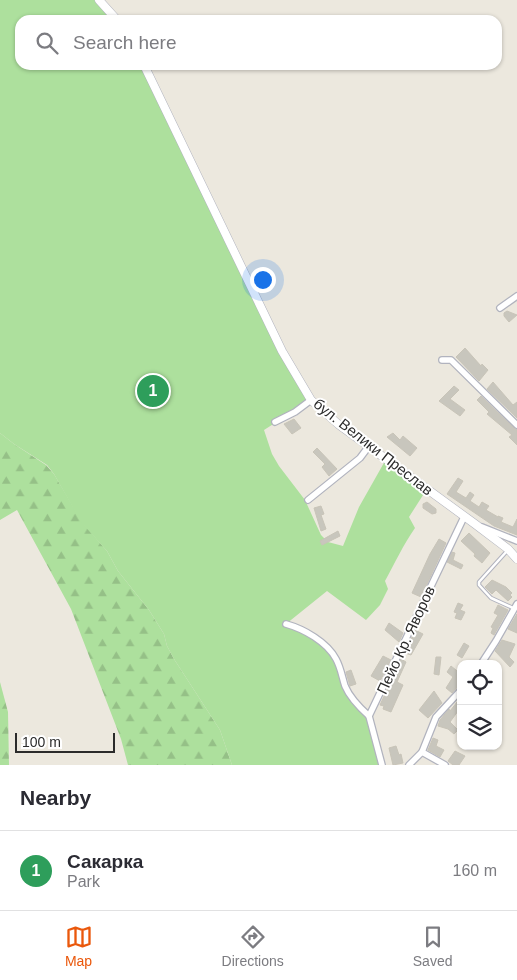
<!DOCTYPE html>
<meta charset="utf-8">
<style>
body{margin:0;font-family:Helvetica,sans-serif;background:#f2f2f3;color:#2b2b33}
.controls{position:absolute;right:15px;bottom:15px;display:grid;overflow:hidden;border-radius:10px;box-shadow:0 1px 4px #0004}
.controls button{width:45px;height:45px;display:grid;place-items:center;padding:0;border:0;border-bottom:1px solid #e1e1e2;background:#fff;color:#2b2b33;font:25px sans-serif}
.scale{position:absolute;left:15px;bottom:12px;width:100px;box-sizing:border-box;padding-left:5px;border:2px solid #2b2b2b;border-top:0;font-size:14px;line-height:18px;white-space:nowrap;color:#2b2b2b;-webkit-text-stroke:4px #fff;paint-order:stroke}
.you{position:absolute;left:262px;top:279px;width:18px;height:18px;margin:-12px;border:4px solid #fff;border-radius:50%;background:#1a73e8;box-shadow:0 0 0 8px #1a73e833}
.badge{display:grid;place-items:center;width:32px;height:32px;border-radius:50%;background:#ea580c;color:#fff;font-size:16px;font-weight:700}
.pin{position:absolute;translate:-50% -50%;border:2px solid #fff;box-shadow:0 1px 5px #0006}
.list{margin:0;padding:0;list-style:none}
h2{display:flex;justify-content:space-between;align-items:center;height:65px;margin:0;padding:0 20px;font-size:21px}
h2 small{font-size:16px;font-weight:400;color:#7c7c81}
.list li{display:grid;grid-template-columns:32px 1fr auto;gap:15px;align-items:center;box-sizing:border-box;height:80px;padding:0 20px;border-top:1px solid #e1e1e2}
.list b{display:block;font-size:19px;white-space:nowrap}
.list p{margin:0;font-size:16px;white-space:nowrap;color:#7c7c81}
.list em{font-size:16px;font-style:normal;color:#7c7c81}
.icon{flex:none;width:28px;height:28px;fill:none;stroke:currentColor;stroke-width:2;stroke-linecap:round;stroke-linejoin:round}
.map{position:relative;flex:none;width:517px;height:765px;overflow:hidden}
.search{position:absolute;background:#fff;box-shadow:0 1px 4px #0004;left:15px;right:15px;top:15px;height:55px;display:flex;align-items:center;gap:12px;box-sizing:border-box;padding:0 18px;border-radius:15px;color:#7c7c81;font-size:19px}
.sheet{height:145px;background:#fff}
nav{display:flex;justify-content:space-around;align-items:center;box-sizing:border-box;height:70px;border-top:1px solid #e1e1e2;background:#fff;font-size:14px;color:#7c7c81}
nav a{display:grid;justify-items:center;gap:2px}
nav .on{color:#ea580c}
.map>svg:first-child{display:block}
</style>
<div class="map">
<svg width="517" height="765" viewBox="0 0 517 765">
<defs>
<pattern id="forest-firs" width="22" height="20" patternUnits="userSpaceOnUse" patternTransform="scale(1.25)"><rect width="22" height="20" fill="#ade09d"/><path d="M5 1l3.5 6h-7zM16 11l3.5 6h-7z" fill="#95c087"/></pattern>
</defs>
<rect width="100%" height="100%" fill="#ece8de"/>
<!-- forest -->
<g fill="url(#forest-firs)">
<polygon points="0,433 14,444 46,465 54,474 82,522 107,551 118,571 149,610 164,634 167,646 174,659 220,730 232,765 128,765 121,739 71,609 17,510 0,520"/>
<polygon points="0,682 8,712 9,765 0,765"/>
</g>
<!-- garden -->
<path fill="#ade09d" d="M0,0H99L117,20H20V65H144L282,351L311,400L264,430L272,454L279,466L305,500L321,535L328,542L343,546L359,507L385,461L425,492L409,517L415,528C403,545 395,563 385,581L388,589L380,605L366,620L327,591L286,624L293,626L329,649L345,685L369,716L382,765H232L220,730L174,659L167,646L164,634L149,610L118,571L107,551L81,522L54,474L47,465L14,444L0,433Z"/>
<!-- building -->
<g fill="#c8c6bd" stroke="#c8c4b8">
<polygon points="507,311 517,315 509,322 504,316 504,313"/>
<polygon points="465,348 481,366 482,364 488,370 479,381 456,357"/>
<polygon points="493,382 513,405 517,402 517,418 487,389"/>
<polygon points="454,386 459,390 450,399 465,410 460,416 439,401"/>
<polygon points="481,396 514,428 517,430 517,445 509,437 512,435 487,414 489,412 477,400"/>
<polygon points="294,419 301,428 292,434 284,424"/>
<polygon points="393,433 400,440 403,436 417,448 410,456 387,437"/>
<polygon points="317,448 337,469 329,476 322,467 325,464 313,452"/>
<polygon points="458,478 463,481 456,492 466,498 470,492 474,495 470,501 479,507 482,502 489,506 486,510 498,517 498,516 503,518 501,522 513,527 517,519 517,535 494,526 447,494"/>
<polygon points="427,502 436,509 436,513 432,514 423,508 423,504"/>
<polygon points="321,506 324,514 321,515 326,529 321,531 314,508"/>
<polygon points="338,531 340,536 322,545 320,541"/>
<polygon points="469,533 490,553 482,563 474,556 475,554 461,541"/>
<polygon points="439,539 446,543 421,597 412,593 430,554"/>
<polygon points="452,552 455,553 453,560 463,565 461,569 447,562"/>
<polygon points="492,580 506,587 512,593 510,595 512,597 508,601 496,590 492,594 485,587"/>
<polygon points="458,603 463,605 460,610 465,612 461,620 455,618 457,613 454,612"/>
<polygon points="498,605 508,610 494,635 491,633 493,628 491,627 498,615 494,613"/>
<polygon points="517,614 517,633 508,629"/>
<polygon points="389,623 403,633 399,642 385,630"/>
<polygon points="415,630 423,634 411,655 405,653"/>
<polygon points="502,640 515,644 509,657 514,662 510,667 495,651"/>
<polygon points="464,643 469,646 462,658 457,655"/>
<polygon points="383,656 391,660 380,681 371,676"/>
<polygon points="436,657 441,657 439,675 434,674"/>
<polygon points="401,659 406,662 397,682 403,685 391,712 383,709 384,706 380,705"/>
<polygon points="451,666 461,674 461,683 452,693 446,688 453,677 447,672"/>
<polygon points="351,670 356,684 350,686 346,672"/>
<polygon points="434,691 442,703 428,718 419,710"/>
<polygon points="461,697 461,707 450,722 458,730 454,734 448,729 438,726 440,720 449,709 450,711"/>
<polygon points="433,738 438,740 436,746 444,750 440,757 428,750"/>
<polygon points="396,746 399,755 401,754 403,763 393,765 389,748"/>
<polygon points="455,751 465,756 459,765 453,765 448,761"/>
</g>
<g fill="none" stroke-linecap="round" stroke-linejoin="round">
<defs>
<polyline id="service" points="507,551 479,582 479,585 491,598 513,608"/>
<g id="minor">
<polyline points="500,308 517,296"/>
<polyline points="442,360 451,360 517,425"/>
<polyline points="275,422 295,412 311,400"/>
<polyline points="308,500 360,458 369,446"/>
<polyline points="482,527 517,541"/>
<path d="M286,624C304,629 327,642 336,659C341,668 342,677 345,686C350,698 359,707 369,716"/>
<polyline points="481,664 496,641 517,604"/>
<polyline points="422,752 445,765"/>
<polyline points="382,765 369,716 464,517"/>
<polyline points="409,765 422,752 436,717 461,690"/>
</g>
<g id="secondary">
<polyline points="99,0 117,20"/>
<polyline points="144,65 282,351 311,400 338,424 475,524 508,549 517,559"/>
</g>
</defs>
<!-- service casing -->
<use href="#service" stroke="#b1b3be" stroke-width="4.5"/>
<!-- minor casing -->
<use href="#minor" stroke="#b1b3be" stroke-width="8"/>
<!-- secondary casing -->
<use href="#secondary" stroke="#b1b3be" stroke-width="9"/>
<!-- service -->
<use href="#service" stroke="#fff" stroke-width="2.5"/>
<!-- minor -->
<use href="#minor" stroke="#fff" stroke-width="5.5"/>
<!-- secondary -->
<use href="#secondary" stroke="#fff" stroke-width="8"/>
</g>
<g text-anchor="middle" stroke-width="4" stroke-linejoin="round" paint-order="stroke">
<!-- street labels -->
<g font-size="15" fill="#2b2b2b" stroke="#fff">
<text transform="translate(373 447) rotate(38)" y="5">бул. Велики Преслав</text>
<text transform="translate(406 640) rotate(-65)" y="5">Пейо Кр. Яворов</text>
</g>
</g>
</svg>
<div class="controls">
<button><svg class="icon" aria-label="locate" viewBox="0 0 24 24"><circle cx="12" cy="12" r="6"/><path d="M12 2v4M12 18v4M2 12h4M18 12h4"/></svg></button>
<button><svg class="icon" aria-label="layers" viewBox="0 0 24 24"><path d="M12 4l9 5-9 5-9-5zM3 14l9 5 9-5"/></svg></button>
</div>
<div class="scale">100 m</div>
<div class="you"></div>
<div class="pin badge" style="left:153px;top:391px;background:#2e9e5b">1</div>
<div class="search"><svg class="icon" aria-label="search" viewBox="0 0 24 24"><circle cx="10" cy="10" r="6"/><path d="M15 15l6 6"/></svg>Search here</div>
</div>
<section class="sheet">
<h2>Nearby<small></small></h2>
<ul class="list">
<li><span class="badge" style="background:#2e9e5b">1</span><div><b>Сакарка</b><p>Park</p></div><em>160 m</em></li>
</ul>
</section>
<nav>
<a class="on"><svg class="icon" aria-label="map" viewBox="0 0 24 24"><path d="M3 6l6-2 6 2 6-2v14l-6 2-6-2-6 2zM9 4v14M15 6v14"/></svg>Map</a>
<a><svg class="icon" aria-label="directions" viewBox="0 0 24 24"><path d="M12 3l9 9-9 9-9-9zM9 14v-3h6M13 9l2 2-2 2"/></svg>Directions</a>
<a><svg class="icon" aria-label="saved" viewBox="0 0 24 24"><path d="M7 4h10v16l-5-4-5 4z"/></svg>Saved</a>
</nav>
